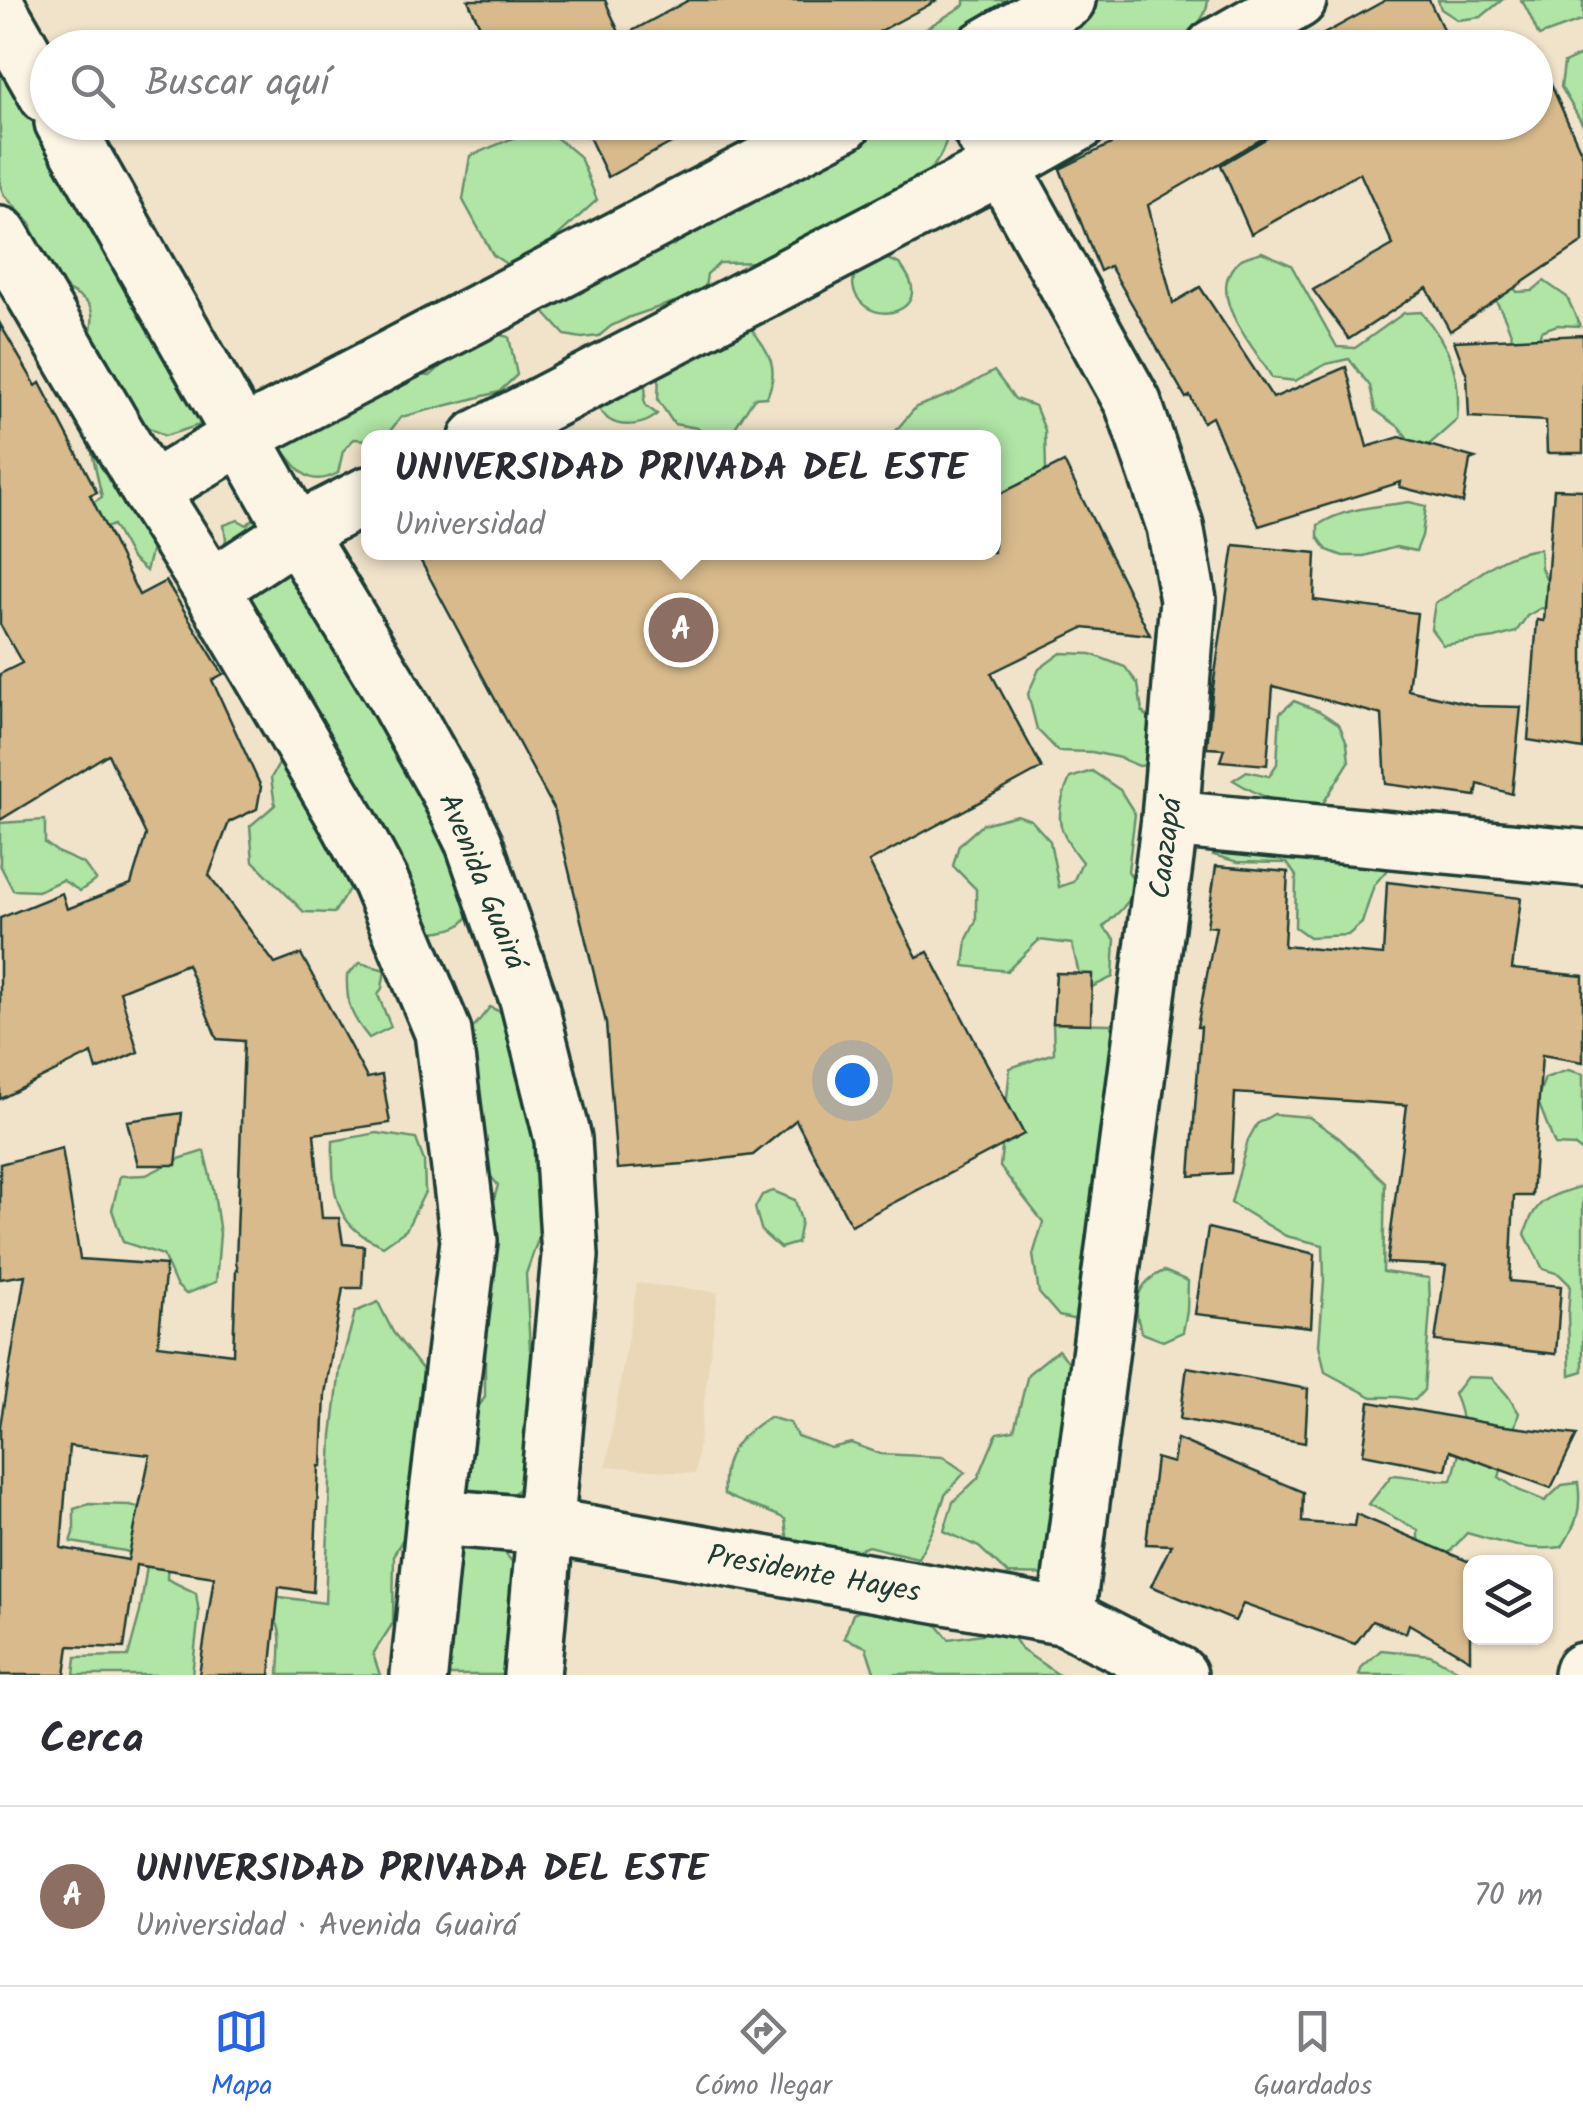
<!DOCTYPE html>
<html lang="es">
<meta charset="utf-8">
<style>
body{margin:0;font-family:Kalam,sans-serif;background:#f7f7f7;color:#2b2b33}
.controls{position:absolute;right:30px;bottom:30px;display:grid;overflow:hidden;border-radius:20px;box-shadow:0 2px 8px #0004}
.controls button{width:90px;height:90px;display:grid;place-items:center;padding:0;border:0;border-bottom:2px solid #e1e1e2;background:#fff;color:#2b2b33;font:50px sans-serif}
.you{position:absolute;left:852px;top:1080px;width:35px;height:35px;margin:-25px;border:8px solid #fff;border-radius:50%;background:#1a73e8;box-shadow:0 0 0 15px #1a73e833}
.badge{display:grid;place-items:center;width:65px;height:65px;border-radius:50%;background:#2563eb;color:#fff;font-size:32px;font-weight:700}
.pin{position:absolute;translate:-50% -50%;border:5px solid #fff;box-shadow:0 2px 10px #0006}
.popup{position:absolute;left:361px;top:430px;width:640px;height:130px;box-sizing:border-box;display:grid;place-content:center;border-radius:20px;background:#fff;filter:drop-shadow(0 2px 8px #0005);font-size:32px;white-space:nowrap;color:#7c7c81}
.popup b{font-size:38px;color:#2b2b33}
.popup::after{content:'';position:absolute;left:50%;top:100%;margin-left:-20px;border:20px solid transparent;border-top-color:#fff}
.list{margin:0;padding:0;list-style:none}
h2{display:flex;justify-content:space-between;align-items:center;height:130px;margin:0;padding:0 40px;font-size:42px}
h2 small{font-size:32px;font-weight:400;color:#7c7c81}
.list li{display:grid;grid-template-columns:65px 1fr auto;gap:30px;align-items:center;box-sizing:border-box;height:180px;padding:0 40px;border-top:2px solid #e1e1e2}
.list b{display:block;font-size:38px;white-space:nowrap}
.list p{margin:0;font-size:32px;white-space:nowrap;color:#7c7c81}
.list em{font-size:32px;font-style:normal;color:#7c7c81}
.icon{flex:none;width:55px;height:55px;fill:none;stroke:currentColor;stroke-width:2;stroke-linecap:round;stroke-linejoin:round}
.map{position:relative;flex:none;width:1583px;height:1675px;overflow:hidden}
.search{position:absolute;background:#fff;box-shadow:0 2px 8px #0004;left:30px;right:30px;top:30px;height:110px;display:flex;align-items:center;gap:25px;box-sizing:border-box;padding:0 35px;border-radius:55px;color:#7c7c81;font-size:38px}
.sheet{height:310px;background:#fff}
nav{display:flex;justify-content:space-around;align-items:center;box-sizing:border-box;height:140px;border-top:2px solid #e1e1e2;background:#fff;font-size:28px;color:#7c7c81}
nav a{display:grid;justify-items:center;gap:5px}
nav .on{color:#2563eb}
.map>svg:first-child{display:block}
</style>
<div class="map">
<svg width="1583" height="1675" viewBox="0 0 1583 1675">
<rect width="100%" height="100%" fill="#f1e3ca"/>
<filter id="ink" filterUnits="userSpaceOnUse"><feTurbulence type="fractalNoise" baseFrequency=".01" numOctaves="2"/><feDisplacementMap in="SourceGraphic" scale="20" xChannelSelector="R" yChannelSelector="G"/><feConvolveMatrix kernelMatrix="1 2 1 2 8 2 1 2 1" color-interpolation-filters="sRGB"/></filter>
<g filter="url(#ink)">
<!-- built -->
<polygon fill="#ead7b7" points="637,1283 718,1292 695,1474 606,1466"/>
<!-- green -->
<g fill="#b0e5a6" stroke="#68916d" stroke-width="2.5">
<polygon points="964,0 1019,0 940,47 895,48 964,5"/>
<path d="M1086,0H1208C1207,19 1184,45 1164,45C1149,44 1164,43 1150,38C1136,33 1121,39 1112,47L1023,48Z"/>
<polygon points="1438,0 1502,0 1481,17 1458,20 1441,9"/>
<path d="M1521,0H1583V20L1539,36C1533,24 1529,10 1521,0Z"/>
<polygon points="1583,54 1583,125 1561,87 1564,63"/>
<path d="M14,67L212,421L165,436L138,422L90,335C92,325 95,313 88,304C84,298 74,294 68,290C47,272 24,255 32,225L4,195L0,185V69Z"/>
<path d="M808,123H950C946,149 938,169 913,182C896,190 892,188 878,202L763,262L719,263L707,274L704,294L691,303L674,302L630,317L611,326L599,336L582,338L565,335L544,312L539,297L720,162L740,143Z"/>
<polygon points="542,126 580,157 597,200 551,242 514,269 493,255 463,200 470,156"/>
<path d="M1262,252L1291,265L1337,347L1355,348L1404,313L1421,312C1450,346 1462,376 1457,420L1424,449L1410,441L1399,427L1375,410L1370,386L1349,359L1326,364L1295,381L1272,378C1257,348 1200,293 1240,260C1245,256 1256,254 1262,252Z"/>
<path d="M872,256C879,257 888,258 895,262C902,265 901,266 906,273C931,310 874,329 856,295C847,278 860,267 872,256Z"/>
<path d="M1475,270L1507,278L1517,292L1532,291L1544,281L1567,297L1580,326L1557,325L1541,331L1536,351L1518,356C1507,317 1499,303 1475,270Z"/>
<path d="M748,324C767,350 781,365 767,397L754,398L729,437H709L697,428L674,424L658,400L659,373Z"/>
<path d="M469,328L509,337L517,375L499,392L401,417L390,431L375,437L368,438V440L354,439L343,451L338,473C308,489 300,470 281,448L292,421L397,373L430,376L439,368Z"/>
<polygon points="994,371 1015,399 1035,406 1045,430 1046,471 1022,496 994,509 994,438 893,438 892,435 916,407 954,393"/>
<path d="M637,374C644,383 648,388 644,399L646,406L657,414C647,425 622,429 608,419C604,415 600,410 596,406Z"/>
<polygon points="91,448 122,477 137,513 140,532 152,548 146,571 131,558 113,525 59,546 56,525 102,497"/>
<path d="M1409,502L1426,506L1422,536L1416,551L1396,547L1364,556H1343L1327,550L1318,537V525C1346,507 1377,507 1409,502Z"/>
<path d="M276,515L476,901C465,926 460,929 433,932L415,917L223,550L226,539L224,525L238,520L247,525L254,518Z"/>
<path d="M1540,549L1541,568L1546,579L1583,584L1560,612L1541,608L1527,616L1516,632L1495,638L1443,645L1431,629L1435,603C1473,584 1494,553 1540,549Z"/>
<polygon points="1061,653 1091,654 1125,667 1138,684 1142,711 1157,728 1156,764 1139,766 1120,758 1092,752 1058,751 1037,729 1028,694 1039,669"/>
<path d="M1294,701L1319,711L1339,724L1347,743L1349,762L1322,805C1288,810 1261,797 1233,780L1247,771L1269,776L1277,764L1280,713Z"/>
<polygon points="284,755 356,878 334,913 304,912 253,861 250,826 275,805 271,778"/>
<path d="M1092,771L1120,790L1135,814L1128,871L1138,889L1121,910L1103,927L1115,939L1113,977L1092,987L1079,974L1072,944L1039,940L1007,971L964,966L967,939L976,921V889L953,866L959,845L983,824L1017,815L1031,820L1050,841L1059,887L1073,882L1082,862C1056,830 1054,815 1070,778Z"/>
<polygon points="45,820 45,843 59,853 84,864 96,880 80,891 62,880 38,891 13,890 0,865 0,823"/>
<polygon points="1218,840 1385,851 1386,871 1374,885 1362,923 1348,935 1309,937 1295,927 1296,876 1287,863 1238,862 1213,855"/>
<path d="M360,963L385,970L382,988L378,995L391,1027L369,1038C351,1016 346,1004 347,975Z"/>
<polygon points="490,1007 519,1021 555,1108 541,1231 526,1274 530,1350 538,1383 540,1433 518,1490 500,1503 469,1519 459,1483 465,1427 485,1397 485,1346 478,1315 489,1217 498,1185 482,1166 467,1035"/>
<polygon points="1053,1023 1111,1024 1118,1052 1086,1322 1059,1316 1039,1293 1033,1255 1043,1222 1000,1167 1010,1068 1054,1053"/>
<polygon points="1568,1070 1583,1074 1583,1152 1575,1146 1555,1145 1537,1099 1545,1078"/>
<polygon points="1274,1114 1309,1117 1339,1138 1385,1182 1383,1272 1429,1278 1430,1309 1424,1390 1415,1400 1397,1397 1372,1397 1325,1372 1319,1345 1324,1281 1323,1245 1286,1236 1231,1203 1248,1140 1257,1124"/>
<path d="M377,1133L416,1139L424,1161L425,1192L406,1230L383,1246C376,1242 367,1239 361,1234C331,1214 332,1174 333,1141Z"/>
<polygon points="204,1151 214,1193 220,1234 216,1282 186,1294 176,1285 163,1255 123,1242 112,1210 120,1176 146,1175 179,1159"/>
<path d="M1583,1186V1371L1570,1375L1568,1315L1570,1285L1559,1274L1543,1269L1525,1234C1535,1198 1550,1196 1583,1186Z"/>
<polygon points="773,1191 795,1200 801,1221 797,1243 780,1248 762,1232 755,1208 762,1195"/>
<path d="M1164,1271L1188,1281L1187,1311L1183,1332L1163,1341L1142,1333C1132,1307 1135,1283 1164,1271Z"/>
<path d="M378,1302L393,1332L426,1374L425,1501L394,1554L393,1623L373,1654L380,1675H279C282,1617 285,1622 235,1591L325,1603L332,1435L340,1369L355,1312Z"/>
<polygon points="1058,1350 1076,1370 1057,1575 1008,1574 979,1547 944,1531 953,1502 978,1478 997,1433 1014,1430 1028,1374"/>
<path d="M1467,1377L1492,1378L1508,1396L1519,1413L1499,1477L1518,1490L1545,1501L1562,1485L1578,1483C1582,1510 1576,1525 1562,1547C1528,1552 1499,1542 1467,1533L1445,1557L1418,1543V1530L1369,1504L1392,1475C1412,1476 1432,1482 1452,1480C1461,1447 1469,1425 1454,1394Z"/>
<path d="M769,1417L790,1423L797,1436L831,1448L851,1443L881,1454L943,1457L965,1472L945,1495L934,1528L918,1558L868,1546L851,1553L788,1544L785,1519C764,1508 744,1505 724,1494C721,1454 737,1438 769,1417Z"/>
<polygon points="89,1504 130,1505 163,1514 169,1537 167,1579 196,1593 199,1613 192,1675 74,1675 76,1657 128,1656 140,1612 148,1559 125,1551 71,1542 74,1533 74,1509"/>
<polygon points="496,1542 514,1564 523,1591 525,1675 403,1675 441,1547"/>
<path d="M886,1599L928,1615L949,1639L1009,1630L1022,1650L1059,1675H938C922,1671 892,1675 875,1675L866,1647L844,1638L853,1614Z"/>
<polygon points="1381,1650 1430,1655 1466,1675 1359,1675 1362,1667"/>
</g>
<!-- building -->
<g fill="#d8ba8c" stroke="#1f3d34" stroke-width="2.5" fill-rule="evenodd">
<polygon points="468,0 605,0 621,37 689,0 938,0 849,48 490,48"/>
<polygon points="1386,0 1429,0 1452,48 1298,48"/>
<polygon points="1536,51 1583,156 1583,242 1450,331 1427,288 1349,339 1313,290 1393,245 1360,173 1251,234 1221,165 1294,122 1536,122"/>
<polygon points="582,122 710,122 608,177"/>
<polygon points="1156,122 1291,122 1148,205 1173,303 1200,287 1273,398 1346,367 1367,447 1400,437 1475,458 1470,460 1463,503 1400,487 1401,482 1259,526 1212,417 1203,422 1190,396 1186,398 1110,266 1100,271 1060,169"/>
<path d="M0,324L36,386L40,383L97,492L90,495L139,595L166,581L223,674L212,680L261,787L257,809L229,822L209,875L275,964L301,954L367,1078L382,1075L390,1123L314,1134L322,1218H339L343,1244L364,1246L362,1288H343L325,1394L322,1466H319L313,1592L279,1587L270,1675H199L214,1577L136,1565L124,1648L69,1646L65,1675H0V1426L25,1275L0,1279V1164L62,1148L80,1259L166,1265L158,1345L233,1354L236,1270H238L236,1262L244,1041L217,1039L187,964L120,991L138,1052L97,1070L92,1053L0,1099V918L62,893L67,909L131,884L146,835L108,754L0,820V674L22,663L0,624ZM69,1446L150,1455L128,1560L61,1548Z"/>
<polygon points="1583,335 1583,453 1547,453 1546,421 1469,417 1467,376 1454,341"/>
<polygon points="1064,462 1150,635 1083,628 991,673 1042,768 869,862 917,957 928,952 1024,1134 851,1225 796,1120 753,1155 684,1164 617,1169 606,1023 554,809 416,552 994,552 994,497"/>
<polygon points="1554,489 1583,490 1583,749 1528,740 1537,620 1544,621"/>
<polygon points="1234,545 1316,553 1314,600 1417,613 1408,690 1478,706 1521,707 1512,794 1478,784 1476,796 1386,784 1382,715 1273,686 1267,765 1220,761 1224,749 1207,748 1212,694"/>
<polygon points="1216,866 1288,872 1284,946 1383,955 1387,882 1521,898 1512,969 1583,976 1583,1062 1542,1055 1532,1196 1514,1196 1510,1281 1561,1286 1556,1354 1435,1341 1446,1266 1387,1263 1407,1105 1235,1093 1231,1173 1190,1176 1201,1027 1197,1027 1216,927 1207,926"/>
<polygon points="1056,973 1092,974 1091,1024 1053,1023"/>
<polygon points="182,1113 176,1165 138,1165 127,1121"/>
<polygon points="1208,1228 1315,1254 1311,1327 1195,1314"/>
<polygon points="1187,1367 1308,1389 1305,1443 1180,1419"/>
<polygon points="1370,1402 1497,1425 1577,1435 1551,1488 1450,1451 1446,1470 1363,1454"/>
<polygon points="1177,1439 1303,1492 1302,1522 1354,1526 1356,1514 1470,1562 1470,1660 1409,1624 1406,1633 1372,1621 1355,1644 1243,1604 1235,1621 1151,1586 1171,1545 1146,1544 1156,1458 1173,1463"/>
</g>
<g fill="none" stroke-linecap="round" stroke-linejoin="round">
<defs>
<g id="minor">
<polyline points="0,12 48,96"/>
<polyline points="984,48 1067,0"/>
<polyline points="1214,48 1298,0"/>
<polyline points="63,122 296,532 393,692 447,788 474,843 528,999 563,1139 570,1256 532,1675"/>
<polyline points="977,122 1133,403 1175,526 1188,600 1170,819 1066,1617"/>
<polyline points="0,235 150,491 211,588 350,825 380,881 443,1032 469,1241 435,1517 419,1675"/>
<polyline points="478,438 1002,166 1080,122"/>
<polyline points="150,491 242,436 844,122"/>
<polyline points="211,588 296,532 368,495"/>
<polyline points="1170,819 1583,858"/>
<polyline points="435,1517 546,1526 1066,1617 1179,1675"/>
<polyline points="1582,1675 1583,1671"/>
</g>
</defs>
<!-- minor casing -->
<use href="#minor" stroke="#1f3d34" stroke-width="62"/>
<!-- minor -->
<use href="#minor" stroke="#fcf5e5" stroke-width="55"/>
</g>
</g>
<g text-anchor="middle" stroke-width="9" stroke-linejoin="round" paint-order="stroke">
<!-- street labels -->
<g font-size="30" fill="#1f3d34" stroke="#fcf5e5">
<text transform="translate(1165 848) rotate(-83)" y="10">Caazapá</text>
<text transform="translate(483 881) rotate(68)" y="10">Avenida Guairá</text>
<text transform="translate(814 1573) rotate(10)" y="10">Presidente Hayes</text>
</g>
</g>
</svg>
<div class="controls">
<button><svg class="icon" aria-label="layers" viewBox="0 0 24 24"><path d="M12 4l9 5-9 5-9-5zM3 14l9 5 9-5"/></svg></button>
</div>
<div class="you"></div>
<div class="pin badge" style="left:681px;top:630px;background:#8d6e63">A</div>
<div class="popup"><b>UNIVERSIDAD PRIVADA DEL ESTE</b>Universidad</div>
<div class="search"><svg class="icon" aria-label="search" viewBox="0 0 24 24"><circle cx="10" cy="10" r="6"/><path d="M15 15l6 6"/></svg>Buscar aquí</div>
</div>
<section class="sheet">
<h2>Cerca<small></small></h2>
<ul class="list">
<li><span class="badge" style="background:#8d6e63">A</span><div><b>UNIVERSIDAD PRIVADA DEL ESTE</b><p>Universidad · Avenida Guairá</p></div><em>70 m</em></li>
</ul>
</section>
<nav>
<a class="on"><svg class="icon" aria-label="map" viewBox="0 0 24 24"><path d="M3 6l6-2 6 2 6-2v14l-6 2-6-2-6 2zM9 4v14M15 6v14"/></svg>Mapa</a>
<a><svg class="icon" aria-label="directions" viewBox="0 0 24 24"><path d="M12 3l9 9-9 9-9-9zM9 14v-3h6M13 9l2 2-2 2"/></svg>Cómo llegar</a>
<a><svg class="icon" aria-label="saved" viewBox="0 0 24 24"><path d="M7 4h10v16l-5-4-5 4z"/></svg>Guardados</a>
</nav>
